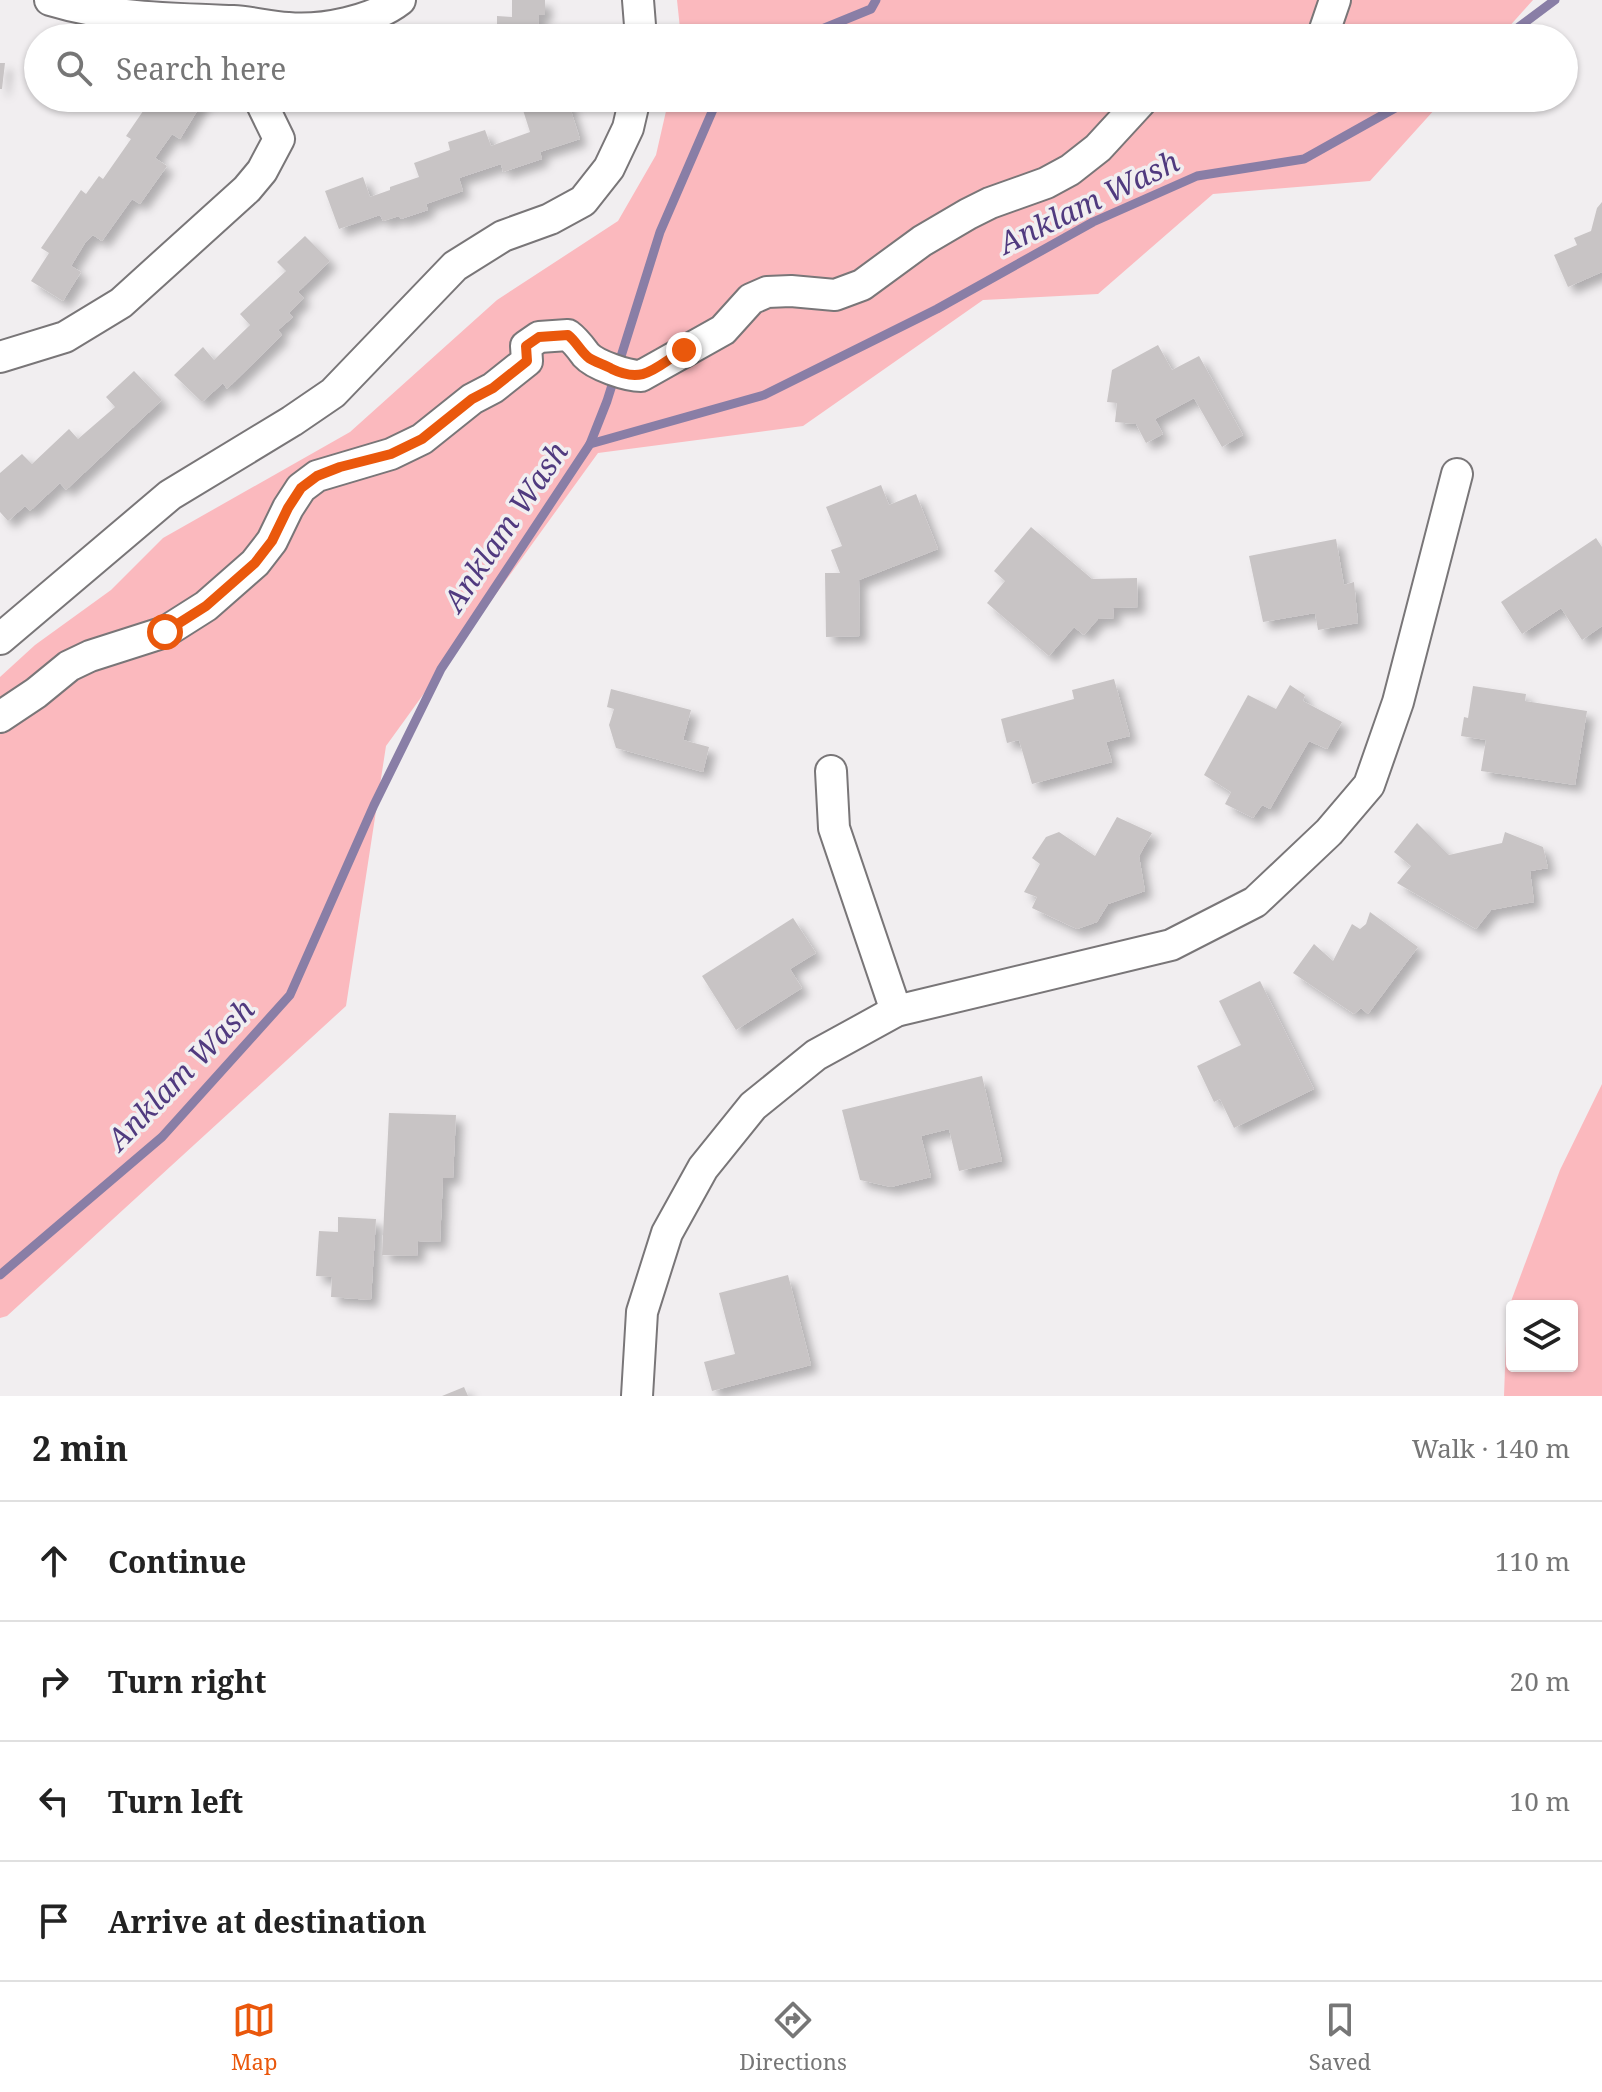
<!DOCTYPE html>
<meta charset="utf-8">
<style>
body{margin:0;font-family:"Noto Serif",serif;background:#f6f6f6;color:#222}
.controls{position:absolute;right:24px;bottom:24px;display:grid;overflow:hidden;border-radius:8px;box-shadow:0 2px 6px #0004}
.controls button{width:72px;height:72px;display:grid;place-items:center;padding:0;border:0;border-bottom:2px solid #e0e0e0;background:#fff;color:#222;font:40px sans-serif}
.stop{position:absolute;width:24px;height:24px;margin:-18px;border:6px solid #ea580c;border-radius:50%;background:#fff}
.stop.end{background:#ea580c;border-color:#fff;box-shadow:0 2px 8px #0008}
.list{margin:0;padding:0;list-style:none}
h2{display:flex;justify-content:space-between;align-items:center;height:104px;margin:0;padding:0 32px;font-size:34px}
h2 small{font-size:26px;font-weight:400;color:#767676}
.list li{display:grid;grid-template-columns:52px 1fr auto;gap:24px;align-items:center;box-sizing:border-box;height:120px;padding:0 32px;border-top:2px solid #e0e0e0}
.list b{display:block;font-size:30px;white-space:nowrap}
.list em{font-size:26px;font-style:normal;color:#767676}
.icon{flex:none;width:44px;height:44px;fill:none;stroke:currentColor;stroke-width:2;stroke-linecap:round;stroke-linejoin:round}
.map{position:relative;flex:none;width:1602px;height:1396px;overflow:hidden}
.search{position:absolute;background:#fff;box-shadow:0 2px 6px #0004;left:24px;right:24px;top:24px;height:88px;display:flex;align-items:center;gap:20px;box-sizing:border-box;padding:0 28px;border-radius:44px;color:#767676;font-size:30px}
.sheet{height:584px;background:#fff}
nav{display:flex;justify-content:space-around;align-items:center;box-sizing:border-box;height:112px;border-top:2px solid #e0e0e0;background:#fff;font-size:22px;color:#767676}
nav a{display:grid;justify-items:center;gap:4px}
nav .on{color:#ea580c}
.map>svg:first-child{display:block}
</style>
<div class="map">
<svg width="1602" height="1396" viewBox="0 0 1602 1396">
<defs>
<filter id="shadow"><feDropShadow dx="7" dy="7" stdDeviation="4" flood-color="#0004"/></filter>
</defs>
<rect width="100%" height="100%" fill="#f1eef0"/>
<!-- green -->
<g fill="#fbb9be" fill-rule="evenodd">
<polygon points="677,0 1533,0 1499,38 681,38"/>
<polygon points="669,98 1445,98 1370,181 1213,194 1098,294 983,300 803,426 598,453 386,746 346,1006 7,1316 0,1318 0,677 35,645 111,590 163,538 350,432 497,300 618,221 656,155"/>
<path d="M1602,1084V1396H1504L1507,1312L1560,1170ZM1512,1306H1572V1366H1512Z"/>
</g>
<g fill="none" stroke-linecap="round" stroke-linejoin="round">
<!-- stream -->
<g stroke="#897ea6" stroke-width="9">
<polyline points="800,38 871,9 876,0"/>
<polyline points="1504,38 1555,0"/>
<polyline points="590,444 607,401 660,232 718,98"/>
<polyline points="0,1275 162,1137 290,995 374,805 441,669 590,444 764,395 937,309 1093,222 1197,176 1304,159 1413,98"/>
</g>
</g>
<!-- building -->
<g fill="#c8c4c5" filter="url(#shadow)">
<polygon points="512,0 545,0 545,15 539,15 538,38 497,38 497,16 512,17"/>
<polygon points="0,63 5,63 2,89 0,89"/>
<polygon points="152,98 205,98 180,139 172,134 155,158 167,166 140,204 132,199 102,241 93,235 85,243 71,266 81,272 63,301 31,281 49,253 41,248 81,190 86,194 99,176 103,179 131,139 126,136"/>
<polygon points="559,98 567,98 580,139 540,152 542,159 503,172 501,164 459,178 463,191 426,204 428,210 401,219 399,216 383,221 380,215 339,229 325,191 363,177 370,197 390,190 390,187 419,177 414,163 450,150 448,142 485,130 491,146 530,132 523,110"/>
<polygon points="1602,202 1602,272 1568,287 1554,255 1577,245 1574,238 1591,231 1597,208"/>
<polygon points="305,236 330,261 298,292 304,298 289,313 293,317 278,330 282,335 227,389 223,383 202,402 174,375 203,347 214,360 250,325 240,314 286,271 277,262"/>
<polygon points="1158,345 1172,370 1199,356 1243,435 1222,447 1194,398 1155,419 1163,434 1146,443 1136,424 1115,422 1117,403 1107,402 1112,370"/>
<polygon points="134,371 162,400 66,490 60,483 30,511 25,506 8,521 0,512 0,473 22,454 32,464 69,429 78,439 115,407 106,397"/>
<polygon points="881,485 889,505 916,494 938,549 859,580 860,636 826,637 825,573 840,573 831,550 842,546 826,507"/>
<polygon points="1031,527 1092,579 1137,578 1138,607 1113,608 1114,618 1098,619 1084,635 1074,627 1049,656 987,603 1005,581 994,571"/>
<polygon points="1596,538 1602,547 1602,626 1582,640 1561,608 1522,634 1501,602"/>
<polygon points="1336,539 1344,585 1354,582 1358,623 1318,630 1315,613 1263,622 1249,556"/>
<polygon points="1114,679 1130,736 1106,742 1112,762 1032,784 1019,740 1007,743 1001,719 1074,699 1072,690"/>
<polygon points="1290,685 1305,695 1303,701 1342,722 1327,749 1309,741 1270,809 1262,805 1253,818 1225,804 1231,792 1204,775 1248,695 1276,709"/>
<polygon points="1473,686 1526,694 1525,701 1587,711 1575,785 1481,771 1486,740 1461,736 1464,717 1468,718"/>
<polygon points="611,689 691,710 683,740 709,747 703,772 616,748 609,725 614,709 607,707"/>
<polygon points="1117,817 1152,833 1139,856 1145,891 1108,904 1097,922 1077,929 1032,908 1037,897 1024,892 1040,864 1032,858 1046,837 1059,832 1095,856"/>
<polygon points="1417,823 1449,855 1502,843 1505,832 1543,847 1548,868 1530,871 1534,902 1491,910 1476,929 1397,883 1411,866 1394,852"/>
<polygon points="1370,912 1418,947 1368,1014 1361,1008 1354,1014 1293,973 1314,944 1333,961 1352,924 1360,929 1366,924"/>
<polygon points="793,918 816,953 790,969 802,988 736,1030 702,976"/>
<polygon points="1260,981 1314,1089 1234,1128 1220,1099 1214,1102 1197,1066 1241,1045 1219,1001"/>
<polygon points="982,1076 1002,1161 959,1171 949,1129 921,1136 931,1177 891,1187 860,1180 842,1110"/>
<polygon points="389,1113 456,1115 453,1178 443,1178 440,1242 418,1241 417,1256 382,1255"/>
<polygon points="338,1217 376,1219 371,1300 331,1297 332,1277 316,1276 319,1231 338,1232"/>
<polygon points="788,1275 811,1365 712,1391 704,1362 735,1354 719,1293"/>
<polygon points="464,1387 468,1396 442,1396"/>
</g>
<g fill="none" stroke-linecap="round" stroke-linejoin="round">
<defs>
<g id="minor">
<path d="M50,0C109,18 172,19 233,21C251,22 270,27 288,28C321,31 373,21 400,0"/>
<polyline points="638,0 641,38"/>
<polyline points="1322,38 1335,0"/>
<polyline points="0,357 65,337 121,303 247,189 262,171 279,139 259,98"/>
<polyline points="0,639 170,495 292,421 333,393 455,266 503,236 550,219 583,201 609,168 628,128 635,98"/>
<path d="M0,717L36,693L69,666L90,656L165,632L206,606L255,563L272,541L288,508L301,488L317,476L391,454L422,439L472,399L493,388L527,361L526,346L539,337L568,335C576,341 580,347 586,355C595,365 627,376 641,376L723,330L751,299L767,292L791,291L835,295L862,285L922,241L968,214L990,203L1046,183L1070,170L1098,148L1144,98"/>
<polyline points="831,771 834,828 896,1011"/>
<polyline points="637,1396 642,1312 667,1233 703,1168 753,1106 816,1055 896,1011 1171,945 1255,902 1329,832 1369,785 1398,702 1457,474"/>
</g>
</defs>
<!-- minor casing -->
<use href="#minor" stroke="#797678" stroke-width="34"/>
<!-- minor -->
<use href="#minor" stroke="#fff" stroke-width="30"/>
</g>
<g fill="none" stroke-linecap="round" stroke-linejoin="round">
<!-- route -->
<path stroke="#ea580c" stroke-width="10" d="M165,632L206,606L255,563L272,541L288,508L301,488L317,476L340,467L391,454L422,439L472,399L493,388L527,361L526,346L539,337L568,335C576,341 581,352 589,358C595,362 605,365 612,369C645,385 656,366 684,350"/>
</g>
<g text-anchor="middle" stroke-width="7" stroke-linejoin="round" paint-order="stroke">
<!-- water labels -->
<g font-size="30" font-style="italic" fill="#503a7f" stroke="#f1eef0">
<text transform="translate(1089 203) rotate(-26)" y="10">Anklam Wash</text>
<text transform="translate(506 527) rotate(-56)" y="10">Anklam Wash</text>
<text transform="translate(181 1075) rotate(-46)" y="10">Anklam Wash</text>
</g>
</g>
</svg>
<div class="controls">
<button><svg class="icon" aria-label="layers" viewBox="0 0 24 24"><path d="M12 4l9 5-9 5-9-5zM3 14l9 5 9-5"/></svg></button>
</div>
<div class="stop" style="left:165px;top:632px"></div>
<div class="stop end" style="left:684px;top:350px"></div>
<div class="search"><svg class="icon" aria-label="search" viewBox="0 0 24 24"><circle cx="10" cy="10" r="6"/><path d="M15 15l6 6"/></svg>Search here</div>
</div>
<section class="sheet">
<h2>2 min<small>Walk · 140 m</small></h2>
<ul class="list">
<li><svg class="icon" aria-label="ahead" viewBox="0 0 24 24"><path d="M12 20V5M6 11l6-6 6 6"/></svg><div><b>Continue</b></div><em>110 m</em></li>
<li><svg class="icon" aria-label="right" viewBox="0 0 24 24"><path d="M7 20v-9h11M14 6l5 5-5 5"/></svg><div><b>Turn right</b></div><em>20 m</em></li>
<li><svg class="icon" aria-label="left" viewBox="0 0 24 24"><path d="M17 20v-9H6M10 6l-5 5 5 5"/></svg><div><b>Turn left</b></div><em>10 m</em></li>
<li><svg class="icon" aria-label="arrive" viewBox="0 0 24 24"><path d="M6 21V4h12l-3 4 3 4H6"/></svg><div><b>Arrive at destination</b></div></li>
</ul>
</section>
<nav>
<a class="on"><svg class="icon" aria-label="map" viewBox="0 0 24 24"><path d="M3 6l6-2 6 2 6-2v14l-6 2-6-2-6 2zM9 4v14M15 6v14"/></svg>Map</a>
<a><svg class="icon" aria-label="directions" viewBox="0 0 24 24"><path d="M12 3l9 9-9 9-9-9zM9 14v-3h6M13 9l2 2-2 2"/></svg>Directions</a>
<a><svg class="icon" aria-label="saved" viewBox="0 0 24 24"><path d="M7 4h10v16l-5-4-5 4z"/></svg>Saved</a>
</nav>
